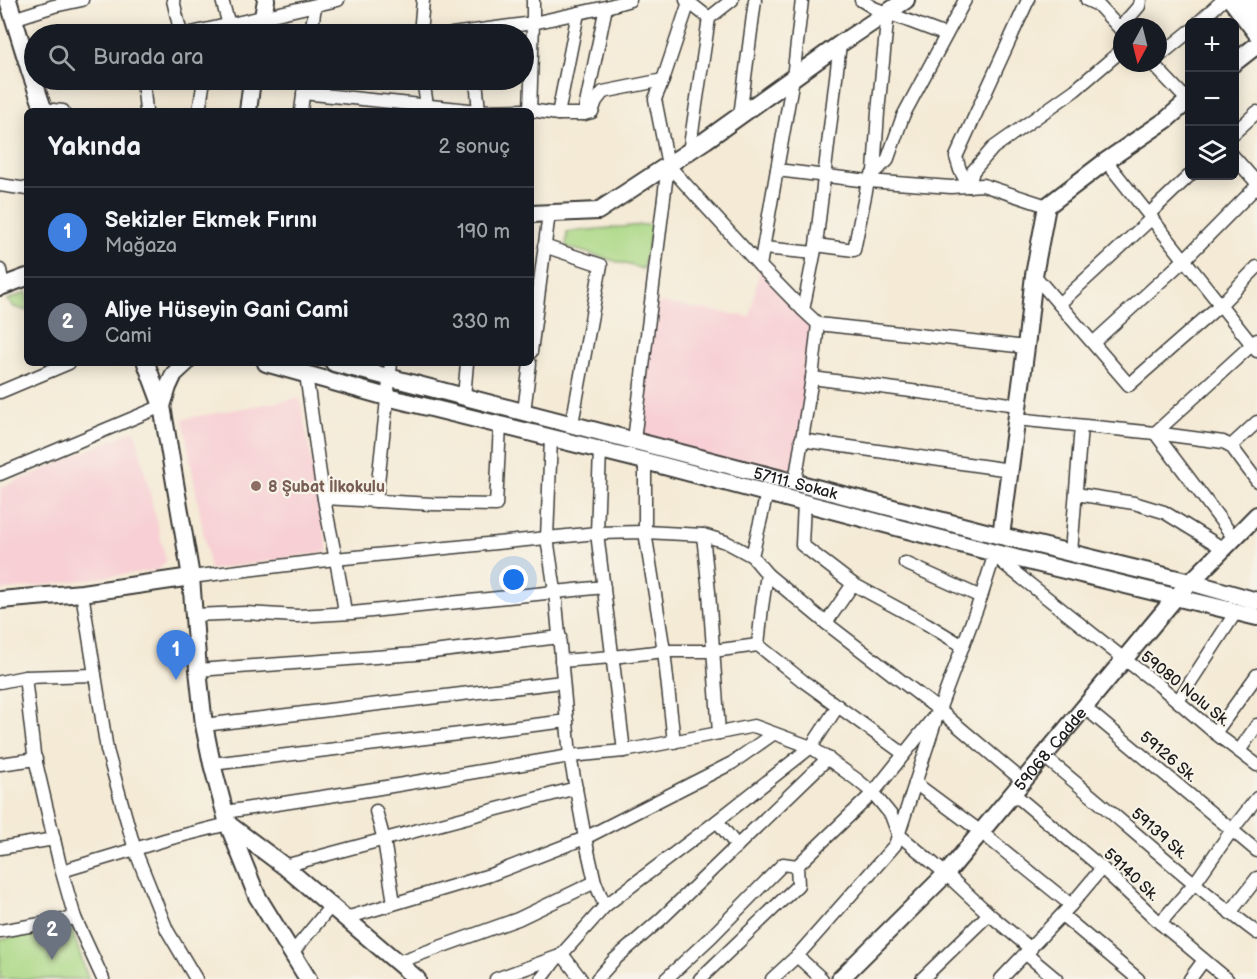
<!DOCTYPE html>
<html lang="tr">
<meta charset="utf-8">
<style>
body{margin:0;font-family:"Balsamiq Sans",sans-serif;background:#20242c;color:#f1f3f6}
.controls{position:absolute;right:18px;top:18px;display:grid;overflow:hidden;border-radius:9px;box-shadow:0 3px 15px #0003}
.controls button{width:54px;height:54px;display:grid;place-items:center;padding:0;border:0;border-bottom:2px solid #363941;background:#171b24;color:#f1f3f6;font:30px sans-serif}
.compass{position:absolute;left:1113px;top:18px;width:54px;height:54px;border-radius:50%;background:#171b24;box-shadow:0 3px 15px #0003;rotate:187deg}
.you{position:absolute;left:514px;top:580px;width:21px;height:21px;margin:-15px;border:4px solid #fff;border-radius:50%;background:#1a73e8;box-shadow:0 0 0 9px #1a73e833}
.badge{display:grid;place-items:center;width:39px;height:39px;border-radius:50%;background:#1f6fb2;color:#fff;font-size:20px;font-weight:700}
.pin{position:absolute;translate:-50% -50px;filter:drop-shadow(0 2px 3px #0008)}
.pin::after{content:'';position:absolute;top:32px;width:21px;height:18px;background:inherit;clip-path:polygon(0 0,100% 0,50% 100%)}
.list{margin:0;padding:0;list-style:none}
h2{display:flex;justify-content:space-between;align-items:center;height:78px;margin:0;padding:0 24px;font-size:26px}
h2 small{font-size:20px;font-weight:400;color:#9ea1a6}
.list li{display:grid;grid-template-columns:39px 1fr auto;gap:18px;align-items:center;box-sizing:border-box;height:90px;padding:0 24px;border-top:2px solid #363941}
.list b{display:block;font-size:22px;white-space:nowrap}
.list p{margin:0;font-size:20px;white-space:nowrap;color:#9ea1a6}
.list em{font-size:20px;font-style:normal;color:#9ea1a6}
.icon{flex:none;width:33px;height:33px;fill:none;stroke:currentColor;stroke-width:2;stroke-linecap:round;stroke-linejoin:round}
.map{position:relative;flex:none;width:1257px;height:979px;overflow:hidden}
.search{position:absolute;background:#171b24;box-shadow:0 3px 15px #0003;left:24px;top:24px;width:510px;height:66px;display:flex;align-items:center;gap:15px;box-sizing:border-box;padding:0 21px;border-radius:33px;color:#9ea1a6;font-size:22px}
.panel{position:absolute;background:#171b24;box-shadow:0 3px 15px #0003;left:24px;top:108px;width:510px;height:258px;border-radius:9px}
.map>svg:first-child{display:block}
</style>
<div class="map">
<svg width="1257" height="979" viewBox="0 0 1257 979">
<rect width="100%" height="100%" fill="#f7f3e8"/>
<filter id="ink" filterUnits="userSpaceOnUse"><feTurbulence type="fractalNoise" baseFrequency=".0167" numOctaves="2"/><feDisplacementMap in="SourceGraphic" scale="12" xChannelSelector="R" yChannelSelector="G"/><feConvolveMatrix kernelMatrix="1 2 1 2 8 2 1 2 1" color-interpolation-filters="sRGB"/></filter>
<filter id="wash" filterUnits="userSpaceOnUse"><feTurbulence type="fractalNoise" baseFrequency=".008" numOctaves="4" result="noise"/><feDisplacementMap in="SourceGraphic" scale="24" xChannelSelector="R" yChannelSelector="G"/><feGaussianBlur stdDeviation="1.35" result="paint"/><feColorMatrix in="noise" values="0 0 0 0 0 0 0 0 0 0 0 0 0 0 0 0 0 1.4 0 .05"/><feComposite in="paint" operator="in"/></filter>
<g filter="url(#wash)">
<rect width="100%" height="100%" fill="#f4ead5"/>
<!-- built -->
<g fill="#f7cfd4">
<polygon points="760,266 818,324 795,482 634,440 651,301 750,317"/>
<polygon points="300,398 328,552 210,570 183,419"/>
<polygon points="135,430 166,561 158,570 0,591 0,488"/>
</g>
<!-- green -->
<g fill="#aad885" stroke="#637a50" stroke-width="1.5">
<polygon points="653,224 643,269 566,247 567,232"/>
<polygon points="27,292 27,311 14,307 7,300"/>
<polygon points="70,923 88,979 0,979 0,940"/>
</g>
</g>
<g filter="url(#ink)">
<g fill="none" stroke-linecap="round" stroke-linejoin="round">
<defs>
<g id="street">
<polyline points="173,0 181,34"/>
<polyline points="222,0 229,25"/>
<polyline points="686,0 709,18 732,0"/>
<polyline points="861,0 874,8 946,35"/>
<polyline points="1087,0 1098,5 1122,31"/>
<polyline points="13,19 54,6 82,0"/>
<polyline points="1199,22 1223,0"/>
<polyline points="1120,28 1139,6 1140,0"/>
<polyline points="187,34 338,0"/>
<polyline points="311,34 315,6"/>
<polyline points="420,34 423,0"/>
<polyline points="452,34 533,23 533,0"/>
<polyline points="1158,57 1190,31"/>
<polyline points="1152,63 1190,103"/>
<polyline points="143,80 146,111"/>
<polyline points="423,80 427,105"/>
<polyline points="476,80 479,111"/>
<polyline points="303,93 479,111 530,110 558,114 584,114 592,112 596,101 603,92 663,80"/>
<polyline points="43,109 63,111"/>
<polyline points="199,111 204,80"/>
<polyline points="301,111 305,80"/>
<polyline points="530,111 533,23 606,7 630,0"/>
<polyline points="558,114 578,13"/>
<polyline points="584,114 606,7"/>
<polyline points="740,116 755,0"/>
<polyline points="1234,133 1257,112"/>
<polyline points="689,152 709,18"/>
<polyline points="1234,157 1257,183"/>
<polyline points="1106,161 1257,351"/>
<polyline points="668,165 760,266 803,310 818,324 1026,347"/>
<polyline points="777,170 868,181 951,187 983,185 1047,206"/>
<polyline points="874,172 878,112 888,12"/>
<polyline points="0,185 27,189"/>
<polyline points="969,186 973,171 993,148 1075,90 1122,50"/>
<polyline points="969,186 960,170 956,157 1028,0"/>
<polyline points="1149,214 1190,175"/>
<polyline points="816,245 854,250 868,181 874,172 887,161 903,116 965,0"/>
<polyline points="544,246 601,265 572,424"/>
<polyline points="764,248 814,253"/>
<polyline points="760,266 793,78 802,0"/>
<polyline points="0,270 3,286"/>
<polyline points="1034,275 1129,385 1220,305 1257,267"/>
<polyline points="1059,304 1152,218"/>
<polyline points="803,310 816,245 840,44"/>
<polyline points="1093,343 1184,260 1257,186"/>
<polyline points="531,352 549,213"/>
<path d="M306,374C312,416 317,457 324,499C331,537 340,575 345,613"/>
<polyline points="812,378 1018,405"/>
<polyline points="0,392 69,363"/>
<polyline points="464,397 467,363"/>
<polyline points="524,412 530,363"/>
<polyline points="1016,419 1155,433 1223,442 1231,446 1257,481"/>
<polyline points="634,440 668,165 655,99 663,80 689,2"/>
<polyline points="801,440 1010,470"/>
<polyline points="1231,446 1257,422"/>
<polyline points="600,450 597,533 624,751"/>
<polyline points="645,461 645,532 664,651 674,742"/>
<polyline points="0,474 162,406"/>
<polyline points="795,482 812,378 818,324"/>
<polyline points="1076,494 1134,503 1164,512 1224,549"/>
<polyline points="324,498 432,504 496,505 500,425"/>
<polyline points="376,501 391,363"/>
<polyline points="804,503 802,545 853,584 927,624 963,646"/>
<polyline points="703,535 709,592 719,733"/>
<polyline points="1234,538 1155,433 1257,340"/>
<polyline points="995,553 1003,563 1124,659 1160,686 1215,733 1257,765"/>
<polyline points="1071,553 1081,426"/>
<polyline points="752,556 767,493"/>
<polyline points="905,563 981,597"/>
<polyline points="191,577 335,559 597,533 645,532 703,535 726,542 752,556 767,574 826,623 939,710 1023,781"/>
<polyline points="82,593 107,750 135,850 167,930 196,979"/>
<polyline points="193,615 245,613 297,616 352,613 604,587"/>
<polyline points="826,623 853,584"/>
<polyline points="758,645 762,607 767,574"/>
<polyline points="561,661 612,657 664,651 713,651 758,645 803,681 904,754"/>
<polyline points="198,670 416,654 560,637"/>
<polyline points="25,677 34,754 60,865 75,918 103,979"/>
<polyline points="0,682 25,677 95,675"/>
<polyline points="1178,701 1236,612"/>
<polyline points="1084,707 1257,851"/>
<polyline points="204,725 562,682"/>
<polyline points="1215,733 1257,675"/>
<polyline points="1239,751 1257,725"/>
<path d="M1043,756C1116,814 1183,878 1257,933"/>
<polyline points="0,764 36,759"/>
<polyline points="212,764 567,721"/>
<polyline points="915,783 981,832 1071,905"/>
<polyline points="1013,793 1102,868 1160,923 1227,979"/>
<polyline points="376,811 384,840 394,903"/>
<polyline points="225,812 374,789 570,756 624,751 719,733 754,726 811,747 856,779 873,793 891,815 898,834 946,874 989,914 1031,949"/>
<polyline points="717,821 737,846"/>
<polyline points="0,848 54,839"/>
<polyline points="284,866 576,788"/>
<polyline points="797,866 873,793 933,718"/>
<polyline points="62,871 168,839 228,824"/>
<polyline points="605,906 717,821 811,747 838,706"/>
<polyline points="1230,913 1257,878"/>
<polyline points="1062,915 1138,979"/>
<polyline points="346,918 490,875 585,838 732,763 773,734"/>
<polyline points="1160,923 1194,884 1232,830 1257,798"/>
<polyline points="0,931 75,918"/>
<polyline points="292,953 331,906"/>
<polyline points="562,954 581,979"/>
<polyline points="1026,954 1056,979"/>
<polyline points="797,956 822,979"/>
<polyline points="398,962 518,919 595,882"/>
<polyline points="496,979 557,957"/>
<path d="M541,979C549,971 553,960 562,954L605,906L595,882L585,838L570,756L555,591L547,538L551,438"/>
<polyline points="597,979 614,960 660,920 828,758"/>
<polyline points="666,979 712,936 783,864 797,866"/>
<polyline points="700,979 798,885 797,866"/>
<polyline points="772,979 797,956 895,845 939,710 981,597 995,553"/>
<polyline points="922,979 989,914"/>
<polyline points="1001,979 1071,905 1102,868"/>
<polyline points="1190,979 1204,960"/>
</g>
<g id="secondary">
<polyline points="8,0 30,71 44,111"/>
<polyline points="1231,0 1257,34"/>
<polyline points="1248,0 1257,12"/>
<polyline points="260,34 266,0"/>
<polyline points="1234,63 1257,45"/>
<polyline points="248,111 252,80"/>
<polyline points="531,214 598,211 706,140 840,44 906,0"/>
<polyline points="0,287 27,277"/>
<polyline points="146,363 162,406 191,577 198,670 204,725 212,764 228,824 257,896 308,979"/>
<polyline points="266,363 387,397 645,461 995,553 1257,617"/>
<path id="s1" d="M334,363L1001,536L1190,582L1257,601"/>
<polyline points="162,406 168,387 174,374 186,363"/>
<polyline points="1001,536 1026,347 1034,275 1047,206 1106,161 1166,120 1190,99"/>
<polyline points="0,600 82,593 191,577"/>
<polyline points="228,824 284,866 417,979"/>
<path id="s2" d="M840,979L946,874L1175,598L1257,515"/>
</g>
</defs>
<!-- street casing -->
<use href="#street" stroke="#3c3b38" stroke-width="15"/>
<!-- secondary casing -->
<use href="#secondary" stroke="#3c3b38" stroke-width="20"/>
<!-- street -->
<use href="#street" stroke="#fff" stroke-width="12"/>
<!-- secondary -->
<use href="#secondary" stroke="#fff" stroke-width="16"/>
</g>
</g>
<!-- markers -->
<circle fill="#8d6e63" stroke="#f7f3e8" stroke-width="2" cx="256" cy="486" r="6"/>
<g text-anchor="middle" stroke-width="4.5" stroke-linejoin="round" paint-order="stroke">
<!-- street labels -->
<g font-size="16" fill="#1c1c1c" stroke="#f7f3e8">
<text dy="6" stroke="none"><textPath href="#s1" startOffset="477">57111. Sokak</textPath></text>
<text transform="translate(1186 688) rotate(39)" y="6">59080 Nolu Sk.</text>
<text dy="6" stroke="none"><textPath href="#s2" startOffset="312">59068. Cadde</textPath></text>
<text transform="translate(1169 756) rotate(40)" y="6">59126 Sk.</text>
<text transform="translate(1160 833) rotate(41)" y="6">59139 Sk.</text>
<text transform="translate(1132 874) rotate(43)" y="6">59140 Sk.</text>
</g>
<!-- education labels -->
<g font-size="16" font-weight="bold" fill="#785e54" stroke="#f7f3e8" text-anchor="start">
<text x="268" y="492">8 Şubat İlkokulu</text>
</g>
</g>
</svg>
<div class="controls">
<button>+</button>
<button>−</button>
<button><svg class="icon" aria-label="layers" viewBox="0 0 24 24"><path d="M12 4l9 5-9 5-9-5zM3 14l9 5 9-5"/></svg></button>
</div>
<svg class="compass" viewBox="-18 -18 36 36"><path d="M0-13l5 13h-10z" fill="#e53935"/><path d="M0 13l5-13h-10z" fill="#9ea1a6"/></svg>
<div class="you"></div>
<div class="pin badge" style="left:176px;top:680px;background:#3f7fe0">1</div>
<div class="pin badge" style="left:52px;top:960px;background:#6b7280">2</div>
<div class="search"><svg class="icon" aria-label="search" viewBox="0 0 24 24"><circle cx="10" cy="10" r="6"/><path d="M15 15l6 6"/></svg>Burada ara</div>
<section class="panel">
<h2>Yakında<small>2 sonuç</small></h2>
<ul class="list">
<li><span class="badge" style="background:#3f7fe0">1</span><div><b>Sekizler Ekmek Fırını</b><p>Mağaza</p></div><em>190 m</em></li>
<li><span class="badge" style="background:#6b7280">2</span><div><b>Aliye Hüseyin Gani Cami</b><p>Cami</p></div><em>330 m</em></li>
</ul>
</section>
</div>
